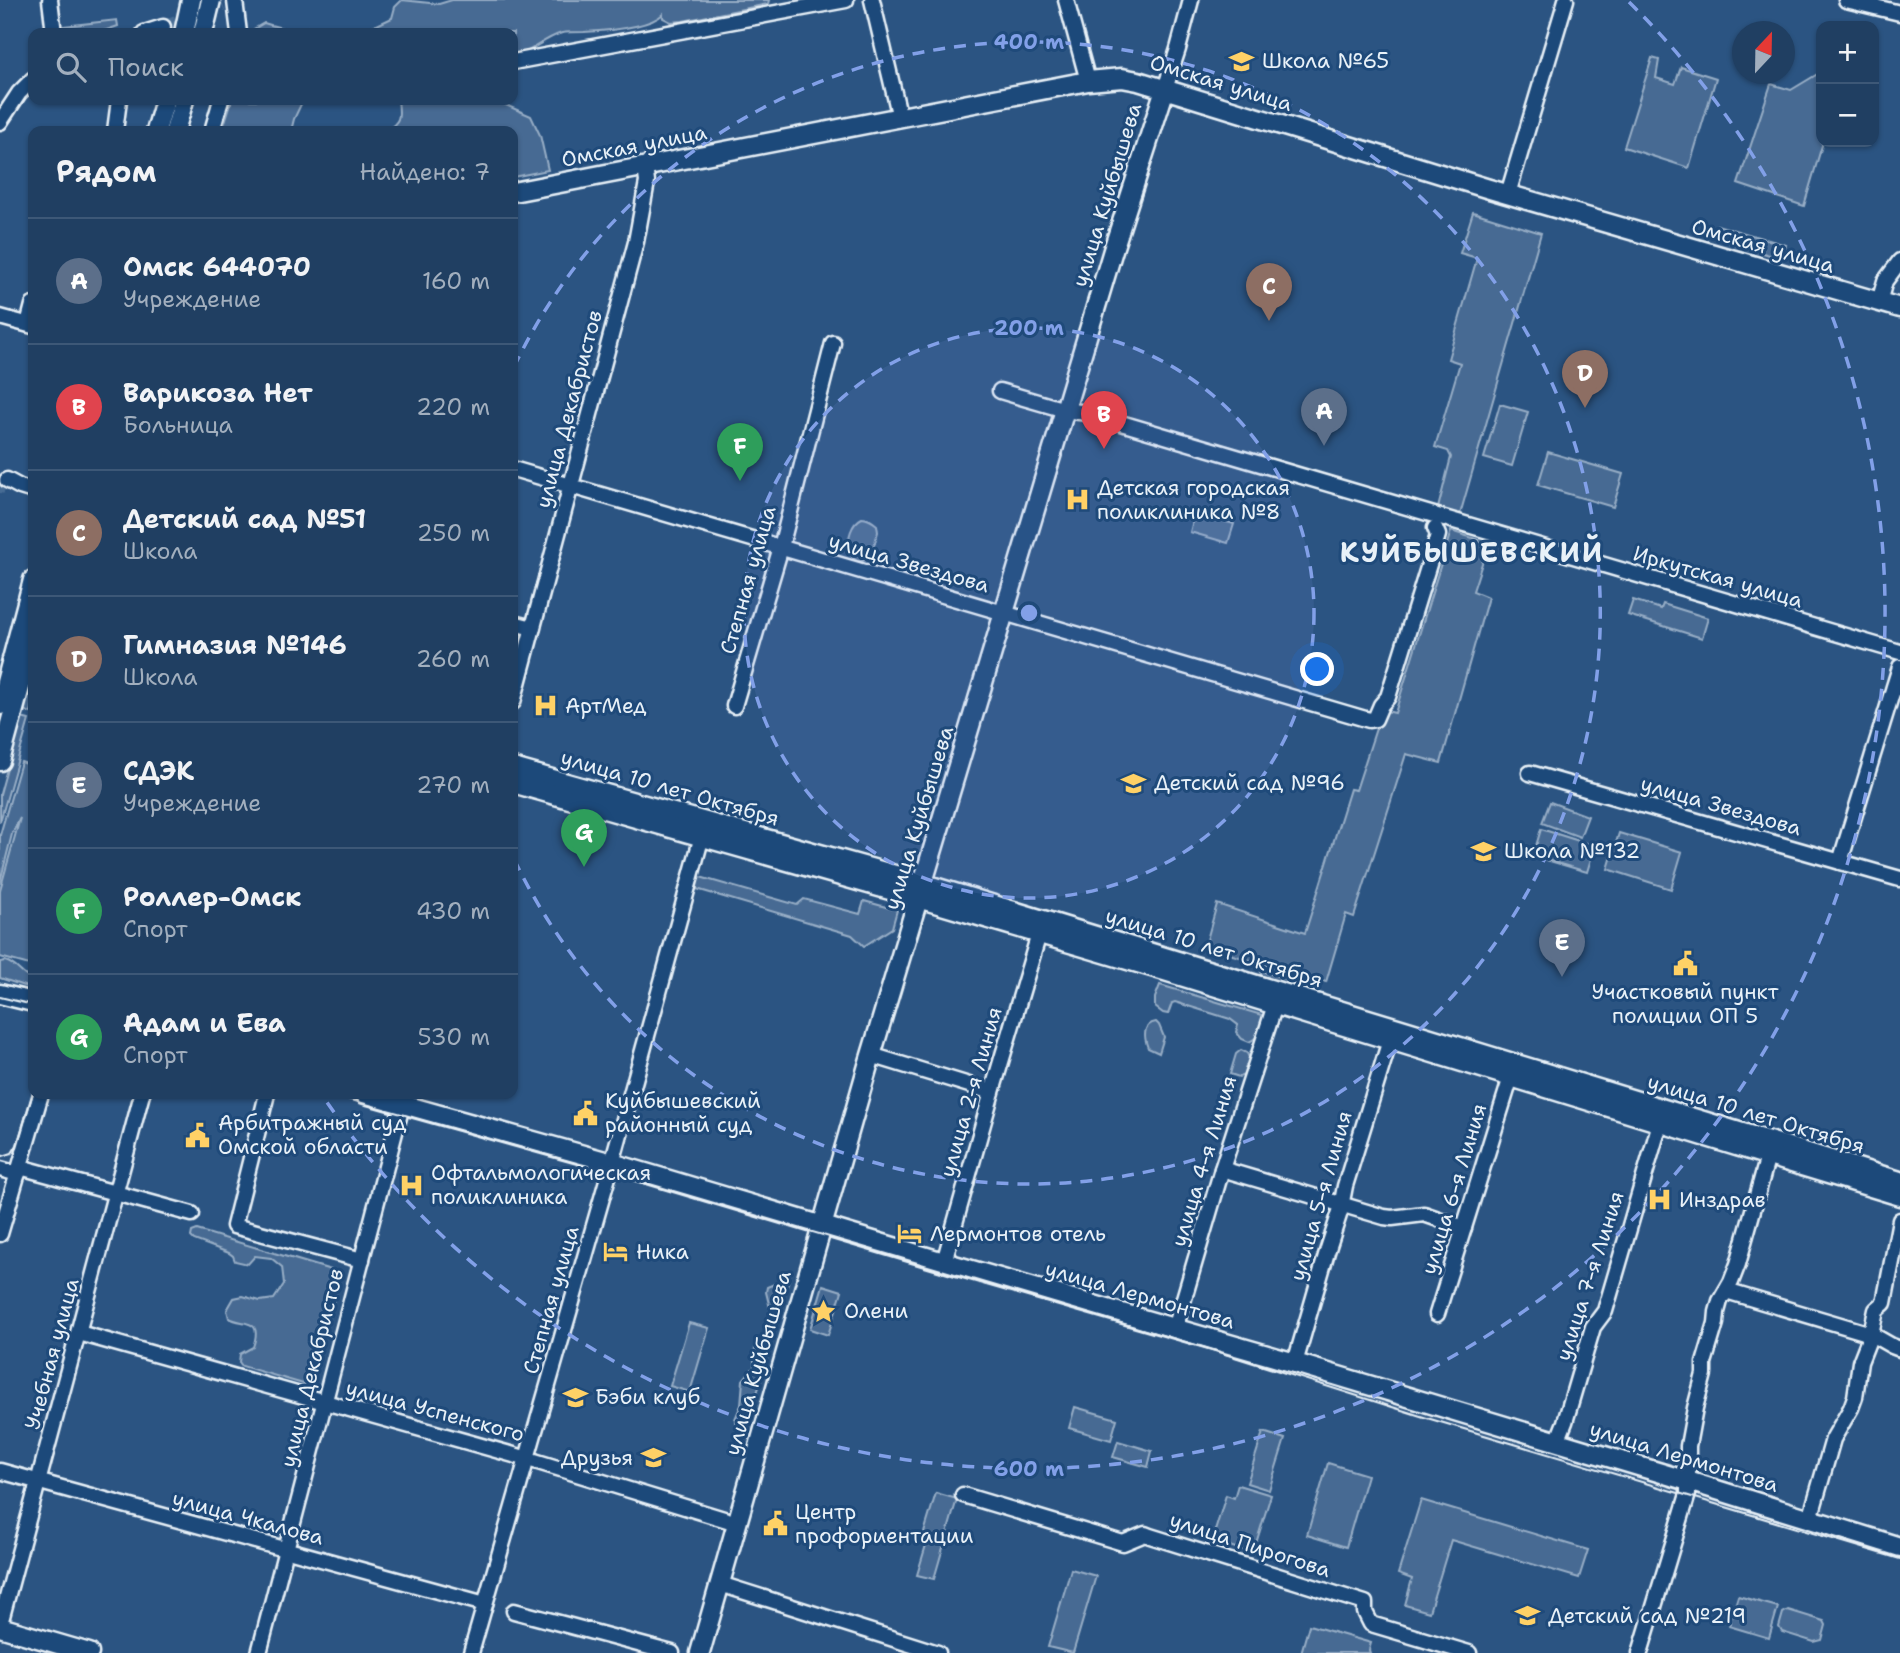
<!DOCTYPE html>
<html lang="ru">
<meta charset="utf-8">
<style>
body{margin:0;font-family:"Shantell Sans",sans-serif;background:#284668;color:#f1f3f6}
.controls{position:absolute;right:21px;top:21px;display:grid;overflow:hidden;border-radius:14px;box-shadow:0 2px 5px #0004}
.controls button{width:63px;height:63px;display:grid;place-items:center;padding:0;border:0;border-bottom:2px solid #3d5877;background:#203f62;color:#f1f3f6;font:35px sans-serif}
.compass{position:absolute;left:1732px;top:21px;width:63px;height:63px;border-radius:50%;background:#203f62;box-shadow:0 2px 5px #0004;rotate:22deg}
.you{position:absolute;left:1318px;top:670px;width:24px;height:24px;margin:-18px;border:5px solid #fff;border-radius:50%;background:#1a73e8;box-shadow:0 0 0 10px #1a73e833}
.badge{display:grid;place-items:center;width:46px;height:46px;border-radius:50%;background:#ffd166;color:#fff;font-size:23px;font-weight:700}
.pin{position:absolute;translate:-50% -58px;filter:drop-shadow(0 2px 4px #0008)}
.pin::after{content:'';position:absolute;top:37px;width:24px;height:21px;background:inherit;clip-path:polygon(0 0,100% 0,50% 100%)}
.list{margin:0;padding:0;list-style:none}
h2{display:flex;justify-content:space-between;align-items:center;height:91px;margin:0;padding:0 28px;font-size:30px}
h2 small{font-size:23px;font-weight:400;color:#a2afbe}
.list li{display:grid;grid-template-columns:46px 1fr auto;gap:21px;align-items:center;box-sizing:border-box;height:126px;padding:0 28px;border-top:2px solid #3d5877}
.list b{display:block;font-size:26px;white-space:nowrap}
.list p{margin:0;font-size:23px;white-space:nowrap;color:#a2afbe}
.list em{font-size:23px;font-style:normal;color:#a2afbe}
.icon{flex:none;width:38px;height:38px;fill:none;stroke:currentColor;stroke-width:2;stroke-linecap:round;stroke-linejoin:round}
.map{position:relative;flex:none;width:1900px;height:1653px;overflow:hidden}
.search{position:absolute;background:#203f62;box-shadow:0 2px 5px #0004;left:28px;top:28px;width:490px;height:77px;display:flex;align-items:center;gap:18px;box-sizing:border-box;padding:0 24px;border-radius:14px;color:#a2afbe;font-size:26px}
.panel{position:absolute;background:#203f62;box-shadow:0 2px 5px #0004;left:28px;top:126px;width:490px;height:973px;border-radius:14px}
.map>svg:first-child{display:block}
</style>
<div class="map">
<svg width="1900" height="1653" viewBox="0 0 1900 1653">
<rect width="100%" height="100%" fill="#2b5482"/>
<filter id="ink" filterUnits="userSpaceOnUse"><feTurbulence type="fractalNoise" baseFrequency=".0143" numOctaves="2"/><feDisplacementMap in="SourceGraphic" scale="14" xChannelSelector="R" yChannelSelector="G"/><feConvolveMatrix kernelMatrix="1 2 1 2 8 2 1 2 1" color-interpolation-filters="sRGB"/></filter>
<g filter="url(#ink)">
<!-- green -->
<g fill="#476b93" stroke="#98aec6" stroke-width="2">
<path d="M402,0L439,4L452,0H769L768,4L683,21L671,22L663,18V14C649,28 604,31 584,32C577,32 568,32 562,33C544,38 530,53 513,58V33H337L377,25L392,18L395,7Z"/>
<polygon points="117,20 118,26 98,33 65,33 64,26"/>
<path d="M264,23C280,28 290,31 307,27L309,33H253L254,29Z"/>
<polygon points="1652,58 1659,60 1656,78 1675,84 1681,67 1716,78 1689,168 1624,147"/>
<polygon points="1821,72 1821,142 1823,142 1804,206 1738,184 1771,84 1791,90"/>
<polygon points="232,100 303,100 294,119 291,131 222,131"/>
<path d="M398,100H499L501,103L531,116L540,135L548,170L513,177V131H385C401,122 400,117 398,100Z"/>
<polygon points="1473,212 1541,233 1459,518 1437,512 1451,457 1448,451 1435,447 1460,363 1448,359 1477,258 1460,253"/>
<polygon points="1717,225 1786,245 1782,259 1715,238"/>
<polygon points="1500,404 1528,412 1512,466 1484,458"/>
<polygon points="1548,452 1623,474 1613,507 1538,485"/>
<polygon points="1195,513 1234,524 1228,543 1190,532"/>
<path d="M862,518C868,518 872,521 877,525L878,532L871,556C847,577 840,529 862,518Z"/>
<polygon points="1451,531 1479,540 1485,554 1473,591 1488,597 1441,763 1406,754 1354,917 1346,914 1326,982 1205,947 1217,904 1305,933 1350,789 1356,790 1382,710 1395,713"/>
<polygon points="1633,600 1661,609 1663,604 1708,618 1702,638 1628,615"/>
<polygon points="33,679 33,704 31,713 22,710 29,687"/>
<polygon points="21,718 29,720 0,822 0,794"/>
<polygon points="21,762 33,766 33,785 31,794 33,794 33,966 0,957 0,890 20,818 12,834 0,882 0,835"/>
<polygon points="1550,802 1588,816 1580,837 1542,823"/>
<polygon points="1541,829 1595,846 1587,872 1533,856"/>
<polygon points="1619,833 1682,852 1671,889 1608,869"/>
<polygon points="700,877 797,905 804,899 860,914 864,901 897,910 892,928 864,946 852,935 690,887 693,880"/>
<path d="M5,961C17,964 22,976 33,980V989L0,978V962Z"/>
<polygon points="1261,971 1294,981 1294,984 1323,994 1318,997 1262,979"/>
<path d="M1160,985L1265,1016C1262,1027 1260,1037 1249,1042L1242,1039L1236,1032L1238,1025L1230,1019L1175,1002L1172,1003L1168,1014L1163,1013L1155,1007V998Z"/>
<path d="M1156,1022L1159,1025L1164,1037L1159,1053L1148,1048C1144,1038 1142,1024 1156,1022Z"/>
<polygon points="1241,1050 1247,1053 1251,1062 1247,1074 1239,1077 1230,1074 1236,1054"/>
<path d="M197,1230L341,1273L310,1386L242,1366L239,1362L240,1354L253,1347C263,1318 245,1326 229,1318L227,1310L234,1298L243,1296L260,1301L274,1299L284,1284L282,1267L271,1258L255,1256L248,1264L235,1261L233,1256L229,1253L194,1240L191,1237L192,1232Z"/>
<polygon points="787,1272 790,1275 780,1309 776,1312 771,1312 766,1292 767,1287 777,1283"/>
<polygon points="823,1285 842,1291 828,1335 810,1329"/>
<polygon points="689,1323 709,1328 690,1392 670,1386"/>
<polygon points="762,1342 768,1343 770,1346 751,1416 742,1426 737,1424 735,1419 741,1405 743,1380 754,1367 754,1352 756,1347"/>
<polygon points="1075,1407 1117,1419 1111,1440 1069,1428"/>
<polygon points="1263,1432 1285,1439 1269,1490 1247,1483"/>
<polygon points="1118,1441 1152,1451 1148,1467 1113,1457"/>
<polygon points="1328,1463 1367,1475 1346,1547 1307,1535"/>
<polygon points="1238,1485 1271,1495 1253,1553 1212,1541 1226,1495 1234,1498"/>
<polygon points="936,1493 957,1499 934,1579 917,1575 929,1535 924,1533"/>
<polygon points="1421,1500 1588,1550 1579,1578 1451,1540 1429,1612 1405,1605 1412,1579 1398,1574"/>
<polygon points="1071,1569 1096,1576 1073,1653 1048,1647"/>
<polygon points="1738,1596 1778,1607 1769,1638 1729,1626"/>
<polygon points="1788,1610 1824,1621 1826,1625 1822,1640 1814,1642 1782,1632 1779,1627 1783,1613"/>
<polygon points="1309,1625 1371,1643 1369,1650 1370,1653 1301,1653"/>
</g>
<g fill="none" stroke-linecap="round" stroke-linejoin="round">
<!-- minor-tunnel -->
<g stroke="#476c94" stroke-width="14" stroke-dasharray="14 7" stroke-linecap="butt">
<polyline points="163,27 223,5"/>
<polyline points="0,486 5,487"/>
</g>
<defs>
<g id="minor">
<polyline points="50,0 54,33"/>
<polyline points="872,0 900,118"/>
<polyline points="1066,0 1088,81"/>
<polyline points="1846,0 1900,13"/>
<polyline points="235,1 239,33"/>
<polyline points="144,33 163,27"/>
<polyline points="513,62 846,0"/>
<polyline points="1165,89 1178,49 1191,0"/>
<polyline points="0,122 19,93 33,79"/>
<polyline points="115,131 119,100"/>
<polyline points="212,131 221,100"/>
<polyline points="1508,194 1566,0"/>
<polyline points="1879,302 1885,281 1900,261"/>
<polyline points="0,317 33,326"/>
<polyline points="28,324 33,305"/>
<polyline points="1000,391 1065,410 1087,413 1900,652"/>
<polyline points="513,469 1369,720 1375,719 1381,705 1388,697 1438,535 1435,528"/>
<polyline points="7,480 20,487 33,491"/>
<polyline points="513,623 533,628"/>
<polyline points="513,702 636,242 647,182 645,167"/>
<polyline points="734,706 781,547 833,343"/>
<polyline points="1530,773 1900,879"/>
<polyline points="1840,862 1900,667"/>
<polyline points="871,1055 992,1092"/>
<polyline points="267,1094 234,1226 362,1260"/>
<polyline points="20,1167 192,1214"/>
<polyline points="0,1169 18,1174"/>
<polyline points="1222,1169 1384,1217 1392,1218 1424,1214 1464,1228"/>
<polyline points="0,1234 41,1094"/>
<polyline points="944,1262 992,1092 1039,934"/>
<polyline points="1726,1291 1871,1334 1892,1346 1900,1349"/>
<polyline points="1437,1314 1511,1077"/>
<polyline points="1175,1329 1222,1169 1275,1005"/>
<polyline points="79,1333 528,1459 737,1523"/>
<polyline points="1295,1363 1327,1252 1340,1212 1345,1186 1390,1040"/>
<polyline points="1557,1442 1565,1422 1593,1327 1605,1311 1660,1123"/>
<polyline points="0,1471 485,1604"/>
<polyline points="963,1495 1123,1543 1145,1534 1150,1536 1365,1603 1365,1612 1371,1624 1469,1653"/>
<polyline points="1810,1519 1833,1439 1851,1408 1855,1397 1860,1362 1871,1334 1876,1310 1884,1303 1900,1220"/>
<polyline points="720,1584 938,1653"/>
<polyline points="514,1611 672,1653"/>
<polyline points="0,1624 142,1094"/>
<polyline points="259,1653 405,1094"/>
<polyline points="471,1653 612,1163 702,836"/>
<polyline points="1640,1653 1688,1494 1688,1446 1695,1408 1704,1374 1704,1363 1716,1323 1717,1312 1720,1301 1731,1282 1738,1264 1768,1156"/>
</g>
<g id="major">
<polyline points="156,131 165,100"/>
<polyline points="175,131 184,100"/>
<polyline points="513,192 1088,81 1122,78 1138,81 1486,188 1900,308"/>
<polyline points="0,705 33,580"/>
<polyline points="0,761 33,639"/>
<polyline points="513,768 902,877 1900,1181"/>
<polyline points="513,783 918,898 1155,968 1900,1196"/>
<polyline points="0,994 33,1002"/>
<polyline points="365,1094 612,1163 944,1262 1295,1363 1688,1481 1900,1547"/>
<polyline points="0,1627 89,1653"/>
<polyline points="700,1653 869,1062 1113,250 1165,89"/>
</g>
</defs>
<!-- minor casing -->
<use href="#minor" stroke="#e8f1f8" stroke-width="19"/>
<!-- major casing -->
<use href="#major" stroke="#e8f1f8" stroke-width="23"/>
<!-- minor -->
<use href="#minor" stroke="#1f4a7a" stroke-width="14"/>
<!-- major -->
<use href="#major" stroke="#1f4a7a" stroke-width="18"/>
<!-- tram -->
<g stroke="#e8f1f8" stroke-width="2">
<polyline points="0,997 33,1005"/>
<polyline points="330,1094 609,1172 1206,1348 1427,1418 1900,1559"/>
<polyline points="0,1157 12,1153 17,1145 33,1093"/>
</g>
<defs>
<g id="major-bridge">
<polyline points="184,33 191,0"/>
<polyline points="203,33 211,0"/>
</g>
</defs>
<!-- major-bridge casing -->
<use href="#major-bridge" stroke="#e8f1f8" stroke-width="23" stroke-linecap="butt"/>
<!-- major-bridge -->
<use href="#major-bridge" stroke="#1f4a7a" stroke-width="18"/>
</g>
</g>
<!-- distance rings -->
<circle cx="1029" cy="613" r="285" fill="#82a0e8" fill-opacity=".12"/>
<g fill="none" stroke="#82a0e8" stroke-width="3.5" stroke-dasharray="12 9">
<circle cx="1029" cy="613" r="285"/>
<path d="M514 367A571 571 0 1 1 514 859"/>
<path d="M1629 2A856 856 0 1 1 324 1098"/>
</g>
<!-- icons -->
<defs>
<symbol id="school-bare" viewBox="-9 -9 18 18"><path d="M0-5L7-2L0 1L-7-2ZM-4 1L0 2.5L4 1V4Q0 6-4 4Z" fill="#ffd166" stroke="#1f4a7a" stroke-width="2.5" paint-order="stroke"/></symbol>
<symbol id="hospital-bare" viewBox="-9 -9 18 18"><path d="M-5-5h3v3.5h4V-5h3V5h-3V1.5h-4V5h-3Z" fill="#ffd166" stroke="#1f4a7a" stroke-width="2.5" paint-order="stroke"/></symbol>
<symbol id="civic-bare" viewBox="-9 -9 18 18"><path d="M-.6-6.5H3V-4.5H.6V-3L4-1V1h2V6H-6V1h2V-1L-.6-3ZM-1.2 2.5V6h2.4V2.5Z" fill="#ffd166" stroke="#1f4a7a" stroke-width="2.5" paint-order="stroke"/></symbol>
<symbol id="hotel-bare" viewBox="-9 -9 18 18"><path d="M-6-4.5h1.5V1H6V5H4.5V3h-9V5H-6ZM-4 0a1.8 1.8 0 1 1 3.6 0ZM.5 0V-2.5h3Q6-2.5 6 0Z" fill="#ffd166" stroke="#1f4a7a" stroke-width="2.5" paint-order="stroke"/></symbol>
<symbol id="sight-bare" viewBox="-9 -9 18 18"><path d="M0-6L1.8-2.2L6-1.7L2.9 1.2L3.7 5.4L0 3.3L-3.7 5.4L-2.9 1.2L-6-1.7L-1.8-2.2Z" fill="#ffd166" stroke="#1f4a7a" stroke-width="2.5" paint-order="stroke"/></symbol>
</defs>
<g fill-rule="evenodd">
<use href="#school-bare" x="1224" y="44" width="35" height="35"/>
<use href="#hospital-bare" x="1060" y="482" width="35" height="35"/>
<use href="#hospital-bare" x="528" y="688" width="35" height="35"/>
<use href="#school-bare" x="1116" y="766" width="35" height="35"/>
<use href="#school-bare" x="1466" y="834" width="35" height="35"/>
<use href="#civic-bare" x="1668" y="946" width="35" height="35"/>
<use href="#civic-bare" x="568" y="1096" width="35" height="35"/>
<use href="#civic-bare" x="180" y="1118" width="35" height="35"/>
<use href="#hospital-bare" x="394" y="1168" width="35" height="35"/>
<use href="#hospital-bare" x="1642" y="1182" width="35" height="35"/>
<use href="#hotel-bare" x="892" y="1216" width="35" height="35"/>
<use href="#hotel-bare" x="598" y="1234" width="35" height="35"/>
<use href="#sight-bare" x="806" y="1294" width="35" height="35"/>
<use href="#school-bare" x="558" y="1380" width="35" height="35"/>
<use href="#school-bare" x="636" y="1440" width="35" height="35"/>
<use href="#civic-bare" x="758" y="1506" width="35" height="35"/>
<use href="#school-bare" x="1510" y="1598" width="35" height="35"/>
</g>
<g text-anchor="middle" stroke-width="6" stroke-linejoin="round" paint-order="stroke">
<!-- poi labels -->
<g font-size="21" fill="#e8f1f8" stroke="#1f4a7a" text-anchor="start">
<text x="1262" y="68">Школа №65</text>
<text x="1097" y="495">Детская городская<tspan x="1097" dy="24">поликлиника №8</tspan></text>
<text x="565" y="713">АртМед</text>
<text x="1154" y="790">Детский сад №96</text>
<text x="1504" y="858">Школа №132</text>
<text x="1685" y="999" text-anchor="middle">Участковый пункт<tspan x="1685" dy="24">полиции ОП 5</tspan></text>
<text x="605" y="1108">Куйбышевский<tspan x="605" dy="24">районный суд</tspan></text>
<text x="218" y="1130">Арбитражный суд<tspan x="218" dy="24">Омской области</tspan></text>
<text x="431" y="1180">Офтальмологическая<tspan x="431" dy="24">поликлиника</tspan></text>
<text x="1679" y="1207">Инздрав</text>
<text x="930" y="1241">Лермонтов отель</text>
<text x="636" y="1259">Ника</text>
<text x="844" y="1318">Олени</text>
<text x="595" y="1404">Бэби клуб</text>
<text x="633" y="1465" text-anchor="end">Друзья</text>
<text x="795" y="1519">Центр<tspan x="795" dy="24">профориентации</tspan></text>
<text x="1548" y="1623">Детский сад №219</text>
</g>
<!-- street labels -->
<g font-size="21" fill="#e8f1f8" stroke="#1f4a7a">
<text transform="translate(1221 83) rotate(17)" y="7">Омская улица</text>
<text transform="translate(634 146) rotate(-11)" y="7">Омская улица</text>
<text transform="translate(1107 195) rotate(-73)" y="7">улица Куйбышева</text>
<text transform="translate(1763 246) rotate(16)" y="7">Омская улица</text>
<text transform="translate(569 409) rotate(-75)" y="7">улица Декабристов</text>
<text transform="translate(909 563) rotate(16)" y="7">улица Звездова</text>
<text transform="translate(1718 577) rotate(16)" y="7">Иркутская улица</text>
<text transform="translate(748 580) rotate(-74)" y="7">Степная улица</text>
<text transform="translate(670 788) rotate(16)" y="7">улица 10 лет Октября</text>
<text transform="translate(1721 806) rotate(16)" y="7">улица Звездова</text>
<text transform="translate(919 818) rotate(-73)" y="7">улица Куйбышева</text>
<text transform="translate(1214 948) rotate(17)" y="7">улица 10 лет Октября</text>
<text transform="translate(971 1092) rotate(-74)" y="7">улица 2-я Линия</text>
<text transform="translate(1756 1114) rotate(17)" y="7">улица 10 лет Октября</text>
<text transform="translate(1204 1161) rotate(-73)" y="7">улица 4-я Линия</text>
<text transform="translate(1454 1189) rotate(-73)" y="7">улица 6-я Линия</text>
<text transform="translate(1321 1196) rotate(-74)" y="7">улица 5-я Линия</text>
<text transform="translate(1590 1276) rotate(-72)" y="7">улица 7-я Линия</text>
<text transform="translate(1140 1295) rotate(16)" y="7">улица Лермонтова</text>
<text transform="translate(551 1300) rotate(-74)" y="7">Степная улица</text>
<text transform="translate(52 1354) rotate(-75)" y="7">Учебная улица</text>
<text transform="translate(758 1363) rotate(-74)" y="7">улица Куйбышева</text>
<text transform="translate(312 1368) rotate(-76)" y="7">улица Декабристов</text>
<text transform="translate(435 1411) rotate(15)" y="7">улица Успенского</text>
<text transform="translate(1684 1457) rotate(17)" y="7">улица Лермонтова</text>
<text transform="translate(248 1518) rotate(15)" y="7">улица Чкалова</text>
<text transform="translate(1250 1545) rotate(18)" y="7">улица Пирогова</text>
</g>
<!-- district labels -->
<g font-size="28" font-weight="bold" letter-spacing="2" fill="#e8f1f8" stroke="#1f4a7a">
<text x="1472" y="562">КУЙБЫШЕВСКИЙ</text>
</g>
</g>
<circle cx="1029" cy="613" r="10" fill="#82a0e8" stroke="#1f4a7a" stroke-width="3.5"/>
<g font-size="21" text-anchor="middle" font-weight="bold" fill="#82a0e8" stroke="#1f4a7a" stroke-width="6" stroke-linejoin="round" paint-order="stroke">
<text x="1029" y="49">400 m</text>
<text x="1029" y="335">200 m</text>
<text x="1029" y="1476">600 m</text>
</g>
</svg>
<div class="controls">
<button>+</button>
<button>−</button>
</div>
<svg class="compass" viewBox="-18 -18 36 36"><path d="M0-13l5 13h-10z" fill="#e53935"/><path d="M0 13l5-13h-10z" fill="#a2afbe"/></svg>
<div class="you"></div>
<div class="pin badge" style="left:1324px;top:446px;background:#5c6f8a">A</div>
<div class="pin badge" style="left:1104px;top:449px;background:#e0444e">B</div>
<div class="pin badge" style="left:1269px;top:321px;background:#8d6e63">C</div>
<div class="pin badge" style="left:1585px;top:408px;background:#8d6e63">D</div>
<div class="pin badge" style="left:1562px;top:977px;background:#5c6f8a">E</div>
<div class="pin badge" style="left:740px;top:481px;background:#2e9e5b">F</div>
<div class="pin badge" style="left:584px;top:867px;background:#2e9e5b">G</div>
<div class="search"><svg class="icon" aria-label="search" viewBox="0 0 24 24"><circle cx="10" cy="10" r="6"/><path d="M15 15l6 6"/></svg>Поиск</div>
<section class="panel">
<h2>Рядом<small>Найдено: 7</small></h2>
<ul class="list">
<li><span class="badge" style="background:#5c6f8a">A</span><div><b>Омск 644070</b><p>Учреждение</p></div><em>160 m</em></li>
<li><span class="badge" style="background:#e0444e">B</span><div><b>Варикоза Нет</b><p>Больница</p></div><em>220 m</em></li>
<li><span class="badge" style="background:#8d6e63">C</span><div><b>Детский сад №51</b><p>Школа</p></div><em>250 m</em></li>
<li><span class="badge" style="background:#8d6e63">D</span><div><b>Гимназия №146</b><p>Школа</p></div><em>260 m</em></li>
<li><span class="badge" style="background:#5c6f8a">E</span><div><b>СДЭК</b><p>Учреждение</p></div><em>270 m</em></li>
<li><span class="badge" style="background:#2e9e5b">F</span><div><b>Роллер-Омск</b><p>Спорт</p></div><em>430 m</em></li>
<li><span class="badge" style="background:#2e9e5b">G</span><div><b>Адам и Ева</b><p>Спорт</p></div><em>530 m</em></li>
</ul>
</section>
</div>
